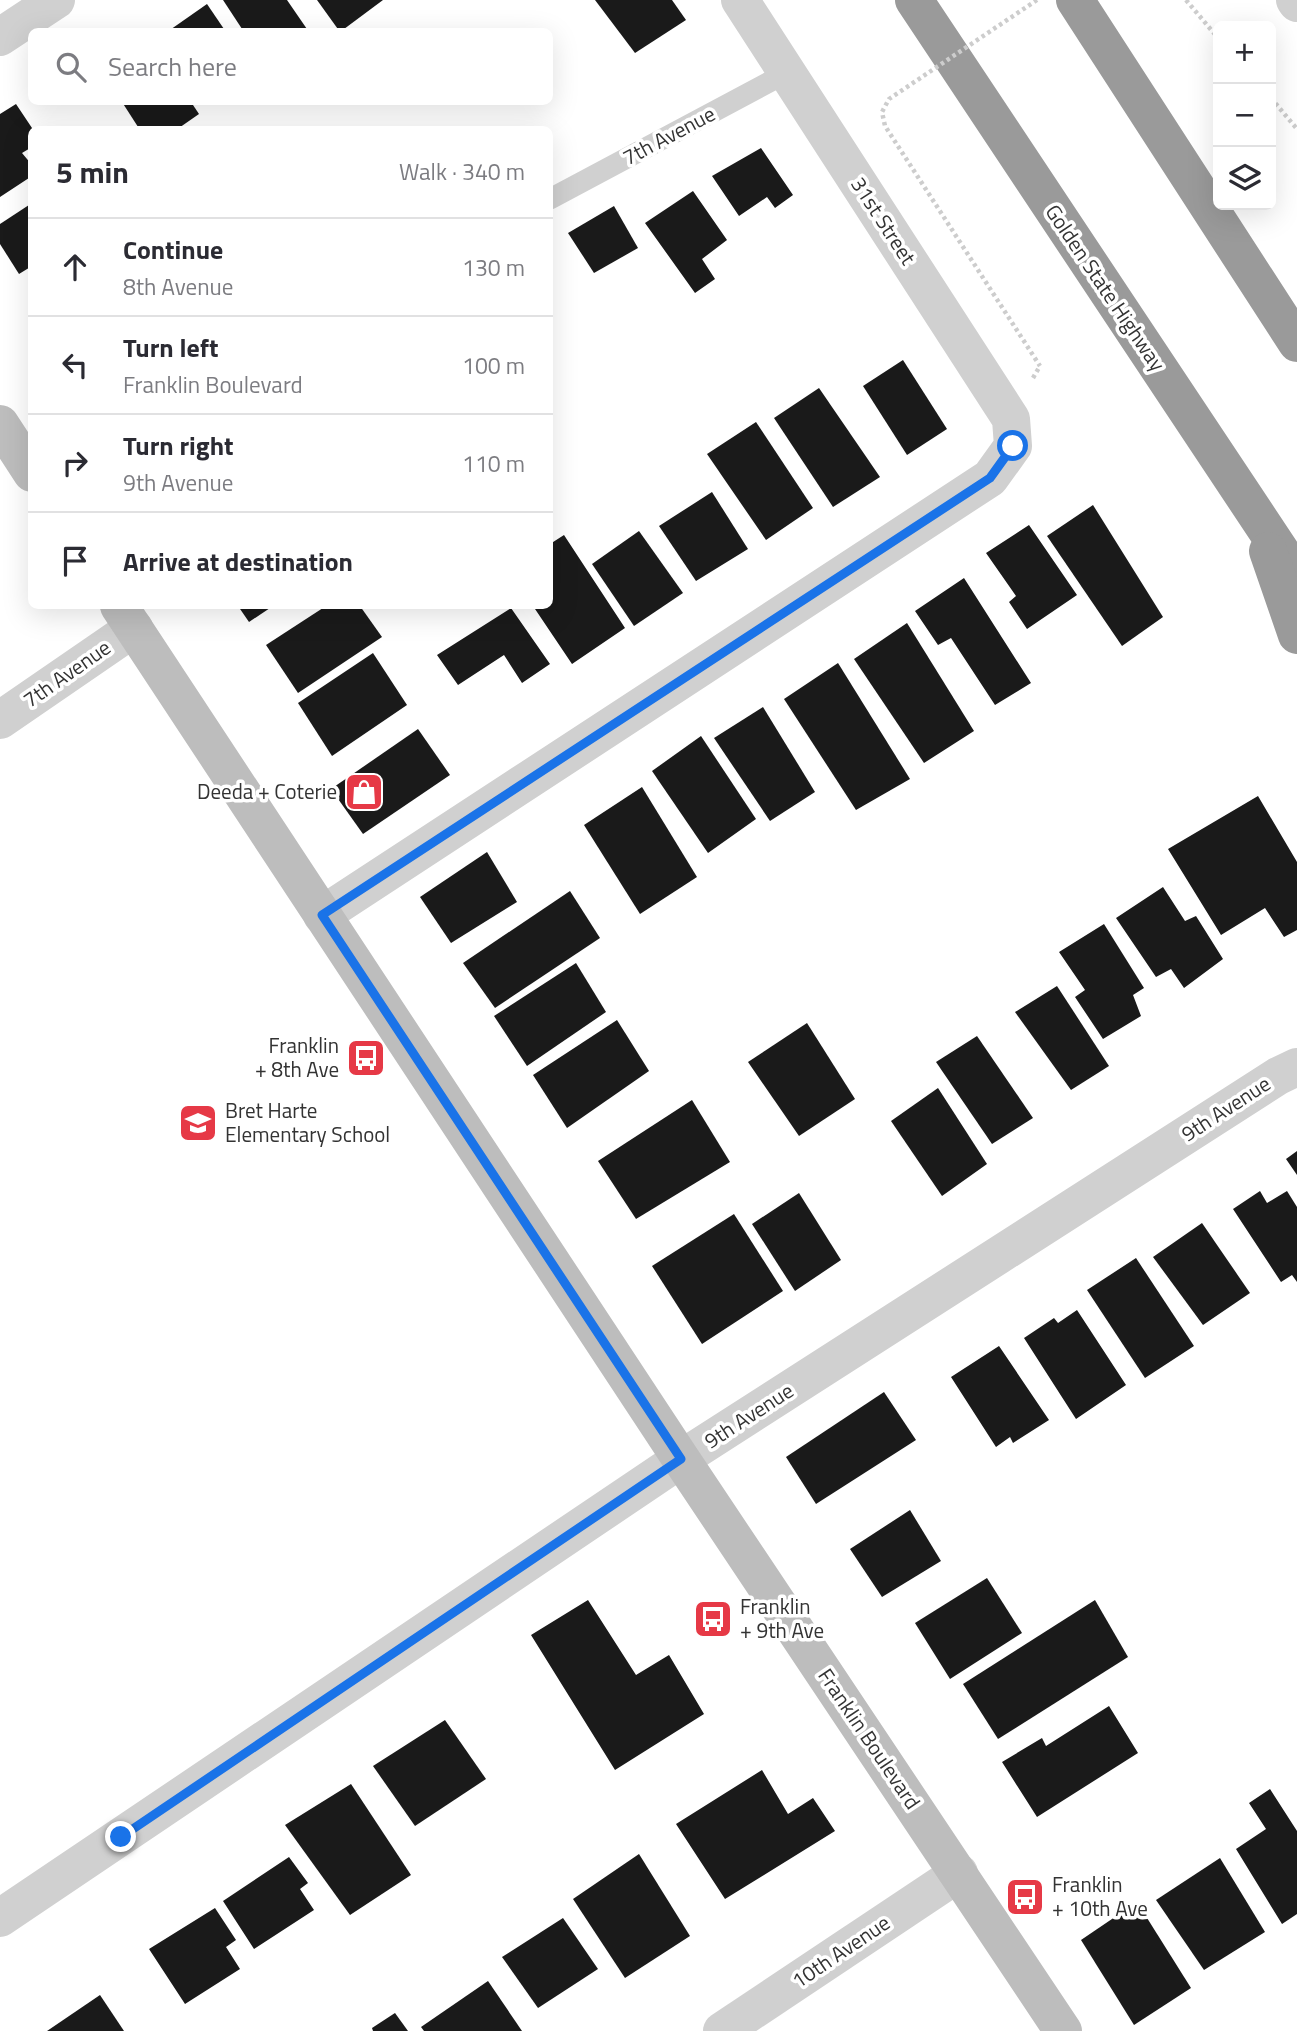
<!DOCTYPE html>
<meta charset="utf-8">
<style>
body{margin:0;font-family:"Titillium Web",sans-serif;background:#f7f7f7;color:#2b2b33}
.controls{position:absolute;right:21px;top:21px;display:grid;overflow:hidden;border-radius:10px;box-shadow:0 7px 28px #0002}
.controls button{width:63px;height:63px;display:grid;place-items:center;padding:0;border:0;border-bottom:2px solid #e1e1e2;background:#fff;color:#2b2b33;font:35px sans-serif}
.stop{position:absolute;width:21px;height:21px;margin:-16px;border:5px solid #1a73e8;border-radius:50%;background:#fff}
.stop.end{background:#1a73e8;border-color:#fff;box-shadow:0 2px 7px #0008}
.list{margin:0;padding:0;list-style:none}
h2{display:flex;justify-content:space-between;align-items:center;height:91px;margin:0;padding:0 28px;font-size:30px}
h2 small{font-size:23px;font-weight:400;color:#7c7c81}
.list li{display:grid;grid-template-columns:46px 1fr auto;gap:21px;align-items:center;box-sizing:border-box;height:98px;padding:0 28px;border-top:2px solid #e1e1e2}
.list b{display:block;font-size:26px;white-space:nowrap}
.list p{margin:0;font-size:23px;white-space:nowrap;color:#7c7c81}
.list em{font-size:23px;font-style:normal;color:#7c7c81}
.icon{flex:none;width:38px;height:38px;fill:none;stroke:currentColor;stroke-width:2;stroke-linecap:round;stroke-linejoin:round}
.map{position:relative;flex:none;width:1297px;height:2031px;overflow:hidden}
.search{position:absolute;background:#fff;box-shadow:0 7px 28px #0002;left:28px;top:28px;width:525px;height:77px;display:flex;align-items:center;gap:18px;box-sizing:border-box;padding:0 24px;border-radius:10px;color:#7c7c81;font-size:26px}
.panel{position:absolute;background:#fff;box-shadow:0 7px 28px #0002;left:28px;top:126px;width:525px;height:483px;border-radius:10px}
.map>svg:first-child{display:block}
</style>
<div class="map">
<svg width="1297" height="2031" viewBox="0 0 1297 2031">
<rect width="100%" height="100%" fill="#fff"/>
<!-- building -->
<g fill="#1a1a1a">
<polygon points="223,0 287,0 309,32 244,32"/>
<polygon points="317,0 383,0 340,32"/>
<polygon points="595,0 672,0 686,20 635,53"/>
<polygon points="207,4 226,32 167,32"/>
<polygon points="122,102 191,102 199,114 176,130 140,130"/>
<polygon points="16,104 32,128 32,147 22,153 32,165 32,176 0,197 0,114"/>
<polygon points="761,148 793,195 775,208 767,197 739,216 712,176"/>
<polygon points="693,191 727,240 702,259 715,279 695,293 645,223"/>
<polygon points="32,203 32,266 19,274 0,244 0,224"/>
<polygon points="614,206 638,248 594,273 568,233"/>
<polygon points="903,360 947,429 907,455 863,386"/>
<polygon points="819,388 880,477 833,507 774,418"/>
<polygon points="756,422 813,508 766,540 707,454"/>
<polygon points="712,492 748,549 696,581 659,526"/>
<polygon points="1093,505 1163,617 1122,646 1047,536"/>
<polygon points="1029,525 1077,595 1027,629 1009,602 1016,596 986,553"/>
<polygon points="639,531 683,593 634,626 592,564"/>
<polygon points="564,535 625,628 572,664 533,606 550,606 550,544"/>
<polygon points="964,578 1031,683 995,705 951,638 938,645 915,611"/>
<polygon points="238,606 273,606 249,622"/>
<polygon points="326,606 360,606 382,637 298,693 266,645"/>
<polygon points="511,608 550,664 522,683 504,655 458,685 437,655"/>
<polygon points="907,623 974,731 924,763 854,659"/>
<polygon points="373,653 407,705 332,756 298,703"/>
<polygon points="838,663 910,779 856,810 784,699"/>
<polygon points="763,707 815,792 770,821 714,738"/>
<polygon points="418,729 450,775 363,834 331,789"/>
<polygon points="701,736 756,819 708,853 652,771"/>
<polygon points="642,787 697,877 640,914 584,825"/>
<polygon points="1258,796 1297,862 1297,930 1284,937 1265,908 1221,935 1168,849"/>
<polygon points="487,852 517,902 451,943 420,897"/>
<polygon points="1163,887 1185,921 1196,916 1223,959 1184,988 1171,969 1156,977 1116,918"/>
<polygon points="570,891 600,938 495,1008 463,963"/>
<polygon points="1104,924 1144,988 1133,995 1141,1016 1103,1039 1075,997 1085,990 1059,952"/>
<polygon points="576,963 606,1012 527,1066 494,1016"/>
<polygon points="1057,986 1109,1066 1071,1090 1015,1012"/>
<polygon points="617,1020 649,1071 567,1128 533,1075"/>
<polygon points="807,1023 855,1099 799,1136 748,1062"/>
<polygon points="977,1036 1033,1118 992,1144 936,1062"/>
<polygon points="938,1088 987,1164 942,1196 891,1121"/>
<polygon points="692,1100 730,1162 636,1219 598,1161"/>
<polygon points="1297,1151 1297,1175 1286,1159"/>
<polygon points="1260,1191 1267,1203 1287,1191 1297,1207 1297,1282 1292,1275 1281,1282 1233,1209"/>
<polygon points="799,1193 841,1260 795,1291 752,1224"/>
<polygon points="734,1214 783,1291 702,1344 652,1266"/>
<polygon points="1202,1223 1250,1293 1203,1325 1153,1257"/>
<polygon points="1136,1258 1194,1346 1145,1378 1087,1290"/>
<polygon points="1077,1310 1126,1385 1076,1419 1024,1338 1054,1318 1058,1323"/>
<polygon points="999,1346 1049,1420 1013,1443 1010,1437 996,1447 951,1377"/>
<polygon points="884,1392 916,1440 816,1504 786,1457"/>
<polygon points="910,1510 941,1561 882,1597 850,1549"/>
<polygon points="987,1578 1022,1633 950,1679 915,1623"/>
<polygon points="588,1600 636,1675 669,1655 704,1714 615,1770 531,1635"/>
<polygon points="1095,1600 1128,1657 998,1739 963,1684"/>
<polygon points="1109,1706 1138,1753 1037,1817 1002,1762 1042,1738 1046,1746"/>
<polygon points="445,1720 486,1779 415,1826 373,1766"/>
<polygon points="762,1770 788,1814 813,1798 835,1831 725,1899 676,1824"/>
<polygon points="351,1784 411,1875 350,1915 285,1825"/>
<polygon points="1270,1789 1297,1831 1297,1914 1282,1924 1236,1849 1266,1829 1249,1803"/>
<polygon points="639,1854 690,1936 625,1978 573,1899"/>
<polygon points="289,1857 308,1883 300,1889 314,1910 254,1949 223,1901"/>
<polygon points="1220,1858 1265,1932 1204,1970 1156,1900"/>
<polygon points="1137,1902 1191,1988 1134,2025 1081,1940"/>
<polygon points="215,1908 236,1940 226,1947 240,1969 185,2004 149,1949"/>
<polygon points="563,1918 598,1969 538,2008 502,1957"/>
<polygon points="488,1981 522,2031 424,2031 421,2027"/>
<polygon points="100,1995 124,2031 47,2031"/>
<polygon points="395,2013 408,2031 373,2031 372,2028"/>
</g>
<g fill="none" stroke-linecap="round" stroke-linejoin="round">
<!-- path -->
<g stroke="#cdcdcd" stroke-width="4.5" stroke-dasharray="3.5 3.5" stroke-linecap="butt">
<polyline points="1186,0 1218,38"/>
<polyline points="1271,98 1297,129"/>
<polyline points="1033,378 1040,366"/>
</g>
<!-- lane -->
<polyline stroke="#d0d0d0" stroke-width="21" points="550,199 788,72"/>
<!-- street -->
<g stroke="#d0d0d0" stroke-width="38">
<polyline points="1295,0 1297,3"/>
<polyline points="0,37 56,0"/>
<polyline points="0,720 134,628"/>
<polyline points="322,915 990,478 1013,446 1011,419 740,0"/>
<polyline points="0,1918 681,1459 1278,1076 1297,1067"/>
<polyline points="722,2031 959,1873"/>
</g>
<!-- secondary -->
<g stroke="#bdbdbd" stroke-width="38">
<polyline points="0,424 32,473"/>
<polyline points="119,606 681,1459 1063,2031"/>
</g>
<!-- highway -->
<g stroke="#9a9a9a" stroke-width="38">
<polyline points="914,0 1297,576"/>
<polyline points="1075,0 1297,343"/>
<polyline points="1268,551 1297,635"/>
</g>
<!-- path-bridge -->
<polyline stroke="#cdcdcd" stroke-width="4.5" stroke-dasharray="3.5 3.5" stroke-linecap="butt" points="1037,0 889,99 882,112 885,126 1040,366"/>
</g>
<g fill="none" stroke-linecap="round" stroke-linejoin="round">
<!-- route -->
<polyline stroke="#1a73e8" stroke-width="9" points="121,1837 681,1459 322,915 990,478 1013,446"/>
</g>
<!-- icons -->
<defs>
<symbol id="shop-square" viewBox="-11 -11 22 22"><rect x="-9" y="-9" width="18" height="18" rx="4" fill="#e63946" stroke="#fff"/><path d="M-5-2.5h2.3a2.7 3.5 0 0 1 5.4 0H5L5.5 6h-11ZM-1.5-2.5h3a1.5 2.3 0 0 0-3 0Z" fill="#fff"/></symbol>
<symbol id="bus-square" viewBox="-11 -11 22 22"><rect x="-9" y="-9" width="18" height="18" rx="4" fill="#e63946" stroke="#fff"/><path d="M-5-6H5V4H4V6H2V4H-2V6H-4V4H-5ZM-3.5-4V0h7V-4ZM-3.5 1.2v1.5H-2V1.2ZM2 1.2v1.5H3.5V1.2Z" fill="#fff"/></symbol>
<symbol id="school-square" viewBox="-11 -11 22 22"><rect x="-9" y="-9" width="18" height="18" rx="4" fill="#e63946" stroke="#fff"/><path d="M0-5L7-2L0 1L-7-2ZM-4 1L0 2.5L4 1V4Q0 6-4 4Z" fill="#fff"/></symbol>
</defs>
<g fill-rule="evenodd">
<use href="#shop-square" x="342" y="770" width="44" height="44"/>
<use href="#bus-square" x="344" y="1036" width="44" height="44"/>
<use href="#school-square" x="176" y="1101" width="44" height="44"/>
<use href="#bus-square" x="691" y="1597" width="44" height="44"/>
<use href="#bus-square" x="1003" y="1875" width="44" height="44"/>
</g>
<g text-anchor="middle" stroke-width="7" stroke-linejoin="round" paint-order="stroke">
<!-- street labels -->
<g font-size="21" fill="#333" stroke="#fff">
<text transform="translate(669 136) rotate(-28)" y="7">7th Avenue</text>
<text transform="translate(883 221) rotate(57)" y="7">31st Street</text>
<text transform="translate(1105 288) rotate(56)" y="7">Golden State Highway</text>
<text transform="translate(67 674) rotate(-35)" y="7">7th Avenue</text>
<text transform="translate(1226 1109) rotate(-33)" y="7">9th Avenue</text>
<text transform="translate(749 1416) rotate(-33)" y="7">9th Avenue</text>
<text transform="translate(869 1739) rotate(56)" y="7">Franklin Boulevard</text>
<text transform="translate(841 1952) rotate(-34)" y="7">10th Avenue</text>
</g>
<!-- poi labels -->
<g font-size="21" fill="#333" stroke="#fff" text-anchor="start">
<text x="337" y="799" text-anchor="end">Deeda + Coterie</text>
<text x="339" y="1053" text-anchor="end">Franklin<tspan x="339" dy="24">+ 8th Ave</tspan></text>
<text x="225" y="1118">Bret Harte<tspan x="225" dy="24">Elementary School</tspan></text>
<text x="740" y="1614">Franklin<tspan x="740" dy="24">+ 9th Ave</tspan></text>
<text x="1052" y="1892">Franklin<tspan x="1052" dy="24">+ 10th Ave</tspan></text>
</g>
</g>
</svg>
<div class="controls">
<button>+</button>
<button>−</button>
<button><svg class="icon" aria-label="layers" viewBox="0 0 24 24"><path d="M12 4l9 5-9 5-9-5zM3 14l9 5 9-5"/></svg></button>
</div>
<div class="stop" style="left:1013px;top:446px"></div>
<div class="stop end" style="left:121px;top:1837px"></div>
<div class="search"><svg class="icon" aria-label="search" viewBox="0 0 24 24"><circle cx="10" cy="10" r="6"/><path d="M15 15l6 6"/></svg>Search here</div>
<section class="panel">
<h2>5 min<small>Walk · 340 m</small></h2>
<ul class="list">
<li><svg class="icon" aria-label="ahead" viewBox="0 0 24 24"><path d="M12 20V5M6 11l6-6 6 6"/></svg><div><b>Continue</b><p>8th Avenue</p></div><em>130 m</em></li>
<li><svg class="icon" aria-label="left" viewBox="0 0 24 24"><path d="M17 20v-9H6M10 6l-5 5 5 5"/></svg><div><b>Turn left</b><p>Franklin Boulevard</p></div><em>100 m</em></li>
<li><svg class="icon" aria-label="right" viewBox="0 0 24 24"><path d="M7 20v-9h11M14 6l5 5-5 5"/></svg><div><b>Turn right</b><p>9th Avenue</p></div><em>110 m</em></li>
<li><svg class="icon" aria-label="arrive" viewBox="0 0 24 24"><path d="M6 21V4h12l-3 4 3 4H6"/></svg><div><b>Arrive at destination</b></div></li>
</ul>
</section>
</div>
